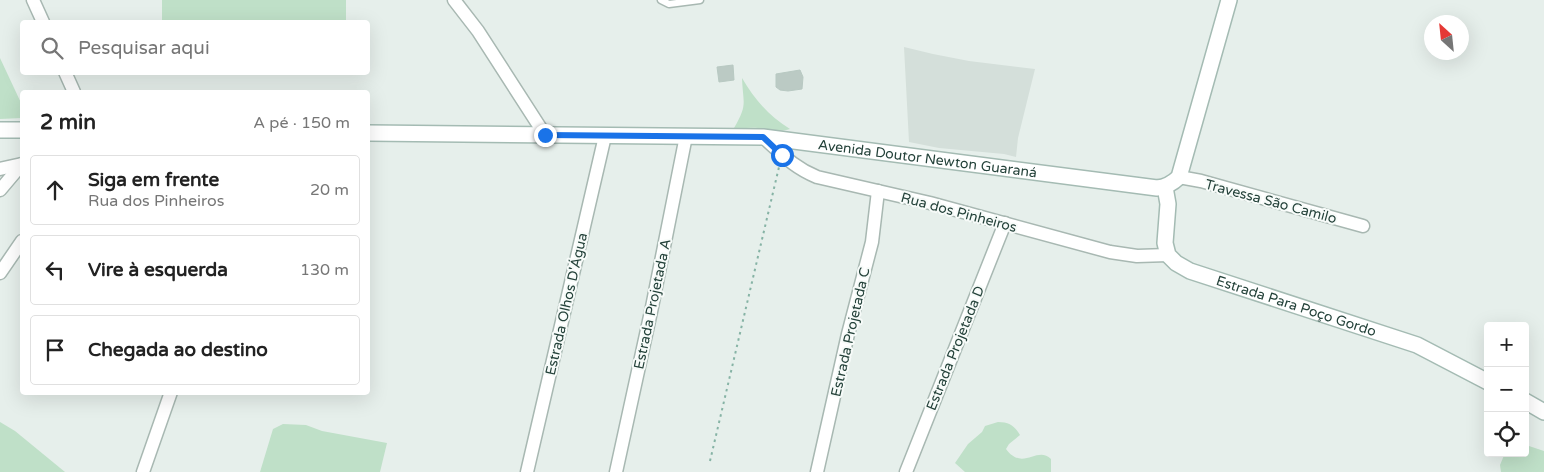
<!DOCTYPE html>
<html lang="pt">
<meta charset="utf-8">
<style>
body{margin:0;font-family:"Varela Round",sans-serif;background:#f6f6f6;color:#222}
.controls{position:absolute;right:15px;bottom:15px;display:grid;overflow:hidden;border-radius:5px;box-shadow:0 5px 20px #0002}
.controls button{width:45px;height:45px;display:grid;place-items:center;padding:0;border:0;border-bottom:1px solid #e0e0e0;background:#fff;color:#222;font:25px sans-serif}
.compass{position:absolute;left:1424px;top:15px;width:45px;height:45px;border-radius:50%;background:#fff;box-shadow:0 5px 20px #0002;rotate:333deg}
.stop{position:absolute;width:15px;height:15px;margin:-11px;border:4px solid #1a73e8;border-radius:50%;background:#fff}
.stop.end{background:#1a73e8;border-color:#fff;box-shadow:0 1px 5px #0008}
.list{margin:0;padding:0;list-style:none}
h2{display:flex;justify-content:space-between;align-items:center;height:65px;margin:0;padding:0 20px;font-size:21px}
h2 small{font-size:16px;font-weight:400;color:#767676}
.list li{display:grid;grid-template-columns:32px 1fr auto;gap:15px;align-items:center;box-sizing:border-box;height:70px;margin:0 10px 10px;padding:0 10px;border:1px solid #e0e0e0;border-radius:5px}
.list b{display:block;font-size:19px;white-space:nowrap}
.list p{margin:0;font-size:16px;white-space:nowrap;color:#767676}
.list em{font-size:16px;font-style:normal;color:#767676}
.icon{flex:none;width:28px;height:28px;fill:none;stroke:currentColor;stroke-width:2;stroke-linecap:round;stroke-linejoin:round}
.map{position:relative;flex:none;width:1544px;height:472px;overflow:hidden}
.search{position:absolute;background:#fff;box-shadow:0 5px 20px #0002;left:20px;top:20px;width:350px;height:55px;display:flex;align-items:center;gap:12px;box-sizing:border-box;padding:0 18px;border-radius:5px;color:#767676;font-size:19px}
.panel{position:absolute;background:#fff;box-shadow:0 5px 20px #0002;left:20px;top:90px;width:350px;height:305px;border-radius:5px}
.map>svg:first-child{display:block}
</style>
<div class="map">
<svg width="1544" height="472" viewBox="0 0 1544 472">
<rect width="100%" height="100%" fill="#e6efeb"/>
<!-- built -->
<polygon fill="#d4dfda" points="904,47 933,54 969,61 1035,69 1018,138 1016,157 1004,154 939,148 909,142"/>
<!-- green -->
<g fill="#bfe0c8">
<rect x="162" y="0" width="184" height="22"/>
<polygon points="0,58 22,105 22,118 0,119"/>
<path d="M742,78C754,99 769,116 790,129C779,133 769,129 758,128C750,127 742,129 734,128C748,104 743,104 742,78Z"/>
<polygon points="0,422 15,431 65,472 0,472"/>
<path d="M998,422C1009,422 1015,426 1020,435L1009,444L1006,449C1023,472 1037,445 1051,459V472H965L955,463L968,444L982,432L985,426Z"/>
<polygon points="283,424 306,425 322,431 387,443 380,472 260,472 273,429"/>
<polygon points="1529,446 1544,451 1544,472 1501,472 1500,465 1505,453 1525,453 1525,447"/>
</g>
<!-- building -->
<g fill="#bbcac4" stroke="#b8c9c2">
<polygon points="733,65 734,80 719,82 717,67"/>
<polygon points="800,70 803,77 802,89 788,91 780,90 776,87 776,74"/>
</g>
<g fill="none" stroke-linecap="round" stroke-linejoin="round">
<defs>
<polyline id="lane" points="661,0 669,4 700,0"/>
<g id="street">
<polyline points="33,0 43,22"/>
<polyline points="454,0 478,31 545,135"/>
<polyline points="65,72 74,92"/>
<path d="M763,137C782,154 793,167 817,177L930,203L1110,252L1137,256L1168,255"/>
<polyline points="0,169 22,164"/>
<polyline points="1179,177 1201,181 1363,226"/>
<polyline points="0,190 22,164"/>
<polyline points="0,273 22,241"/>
<polyline points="143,472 171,392"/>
<polyline points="527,472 605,136"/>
<polyline points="616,472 652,307 686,136"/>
<polyline points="817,472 848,334 872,242 878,191"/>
<polyline points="906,472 1005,223"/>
</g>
<g id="secondary">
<polyline points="0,130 22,130"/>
<path id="s1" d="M368,133L763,137L1157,188C1166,187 1172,184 1179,177L1229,0"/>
<path id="s2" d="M1165,187L1168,204L1165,243L1168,255L1176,263L1190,271L1417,345L1488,382"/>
<polyline points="1525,401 1544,412"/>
</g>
</defs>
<!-- lane casing -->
<use href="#lane" stroke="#a8b8b2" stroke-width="9"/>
<!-- street casing -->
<use href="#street" stroke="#a8b8b2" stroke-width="15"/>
<!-- secondary casing -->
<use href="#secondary" stroke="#a4bbb3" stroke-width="18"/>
<!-- path -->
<polyline stroke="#86b3a5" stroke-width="2" stroke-dasharray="2.5 4" stroke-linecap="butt" points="710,461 779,167"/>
<!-- lane -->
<use href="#lane" stroke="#fff" stroke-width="6"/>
<!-- street -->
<use href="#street" stroke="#fff" stroke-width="12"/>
<!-- secondary -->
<use href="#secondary" stroke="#fff" stroke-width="15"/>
</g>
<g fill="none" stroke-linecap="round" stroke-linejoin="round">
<!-- route -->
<polyline stroke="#1a73e8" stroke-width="6" points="545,135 763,137 782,155"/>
</g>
<g text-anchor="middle" stroke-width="4" stroke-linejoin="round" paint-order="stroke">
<!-- street labels -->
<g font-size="14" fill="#24423a" stroke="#f7fbf9">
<text dy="5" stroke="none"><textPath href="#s1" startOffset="561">Avenida Doutor Newton Guaraná</textPath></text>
<text transform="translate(1271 201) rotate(15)" y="5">Travessa São Camilo</text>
<text transform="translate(959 212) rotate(15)" y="5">Rua dos Pinheiros</text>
<text transform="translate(566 304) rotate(-77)" y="5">Estrada Olhos D'Água</text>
<text transform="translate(652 304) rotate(-78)" y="5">Estrada Projetada A</text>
<text dy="5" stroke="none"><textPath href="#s2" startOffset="208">Estrada Para Poço Gordo</textPath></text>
<text transform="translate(850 332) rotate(-77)" y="5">Estrada Projetada C</text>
<text transform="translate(955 348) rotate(-68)" y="5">Estrada Projetada D</text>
</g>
</g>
</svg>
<div class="controls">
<button>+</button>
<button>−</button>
<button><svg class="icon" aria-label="locate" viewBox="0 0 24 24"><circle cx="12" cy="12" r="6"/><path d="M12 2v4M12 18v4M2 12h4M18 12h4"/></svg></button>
</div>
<svg class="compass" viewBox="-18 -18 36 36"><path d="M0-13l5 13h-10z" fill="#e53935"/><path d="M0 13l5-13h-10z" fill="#767676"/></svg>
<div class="stop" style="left:782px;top:155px"></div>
<div class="stop end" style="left:545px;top:135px"></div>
<div class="search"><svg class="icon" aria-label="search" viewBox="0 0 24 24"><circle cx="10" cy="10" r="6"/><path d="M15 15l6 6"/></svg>Pesquisar aqui</div>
<section class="panel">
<h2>2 min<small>A pé · 150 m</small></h2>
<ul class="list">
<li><svg class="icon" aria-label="ahead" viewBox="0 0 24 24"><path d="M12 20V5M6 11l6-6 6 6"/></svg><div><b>Siga em frente</b><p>Rua dos Pinheiros</p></div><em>20 m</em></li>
<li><svg class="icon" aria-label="left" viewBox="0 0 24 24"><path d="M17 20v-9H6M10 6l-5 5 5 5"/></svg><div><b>Vire à esquerda</b></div><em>130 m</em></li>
<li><svg class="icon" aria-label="arrive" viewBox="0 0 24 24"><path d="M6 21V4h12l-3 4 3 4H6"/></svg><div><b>Chegada ao destino</b></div></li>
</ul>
</section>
</div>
